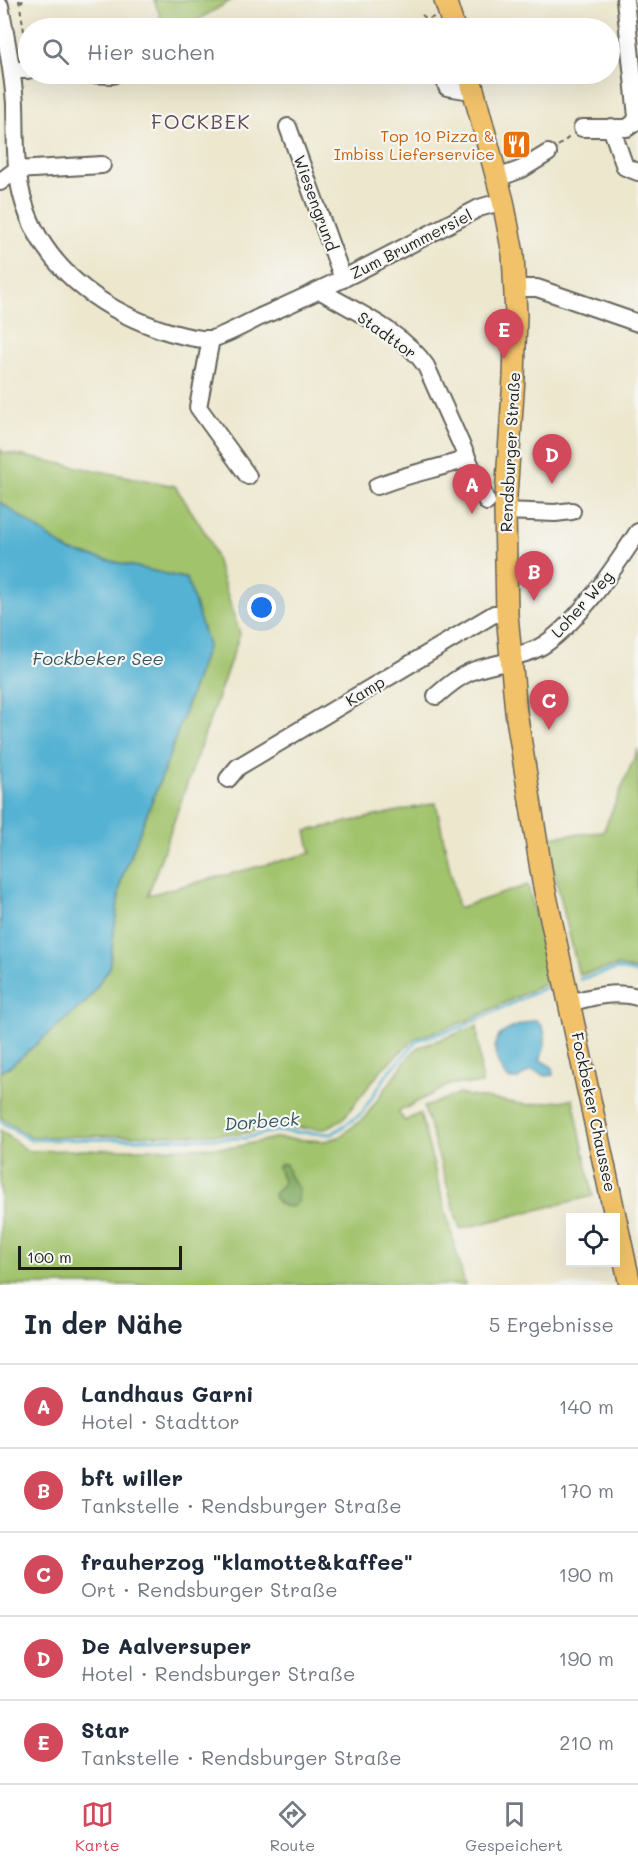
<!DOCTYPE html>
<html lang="de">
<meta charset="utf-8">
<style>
body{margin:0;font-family:Mali,sans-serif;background:#f2f2f3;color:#1f2937}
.controls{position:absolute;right:18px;bottom:18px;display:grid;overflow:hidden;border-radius:0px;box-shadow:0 6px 24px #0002}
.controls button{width:54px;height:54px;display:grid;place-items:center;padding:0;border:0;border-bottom:2px solid #e0e1e3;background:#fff;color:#1f2937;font:30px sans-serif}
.scale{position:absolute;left:18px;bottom:15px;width:164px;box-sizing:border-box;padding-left:6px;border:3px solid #1c1c1c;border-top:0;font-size:16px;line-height:21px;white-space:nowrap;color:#1c1c1c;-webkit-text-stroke:4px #f6f6f2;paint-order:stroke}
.you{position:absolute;left:262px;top:608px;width:21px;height:21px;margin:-15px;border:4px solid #fff;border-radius:50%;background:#1a73e8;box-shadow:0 0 0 9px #1a73e833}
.badge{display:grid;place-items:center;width:39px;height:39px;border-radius:50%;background:#d1495b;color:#fff;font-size:20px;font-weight:700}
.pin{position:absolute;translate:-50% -50px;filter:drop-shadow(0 2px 3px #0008)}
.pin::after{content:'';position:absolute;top:32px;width:21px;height:18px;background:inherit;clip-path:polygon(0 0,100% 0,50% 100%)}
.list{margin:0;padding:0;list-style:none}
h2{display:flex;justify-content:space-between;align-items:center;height:78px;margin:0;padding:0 24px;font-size:26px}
h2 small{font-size:20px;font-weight:400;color:#747a83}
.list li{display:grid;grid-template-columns:39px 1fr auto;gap:18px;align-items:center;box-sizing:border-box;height:84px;padding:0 24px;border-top:2px solid #e0e1e3}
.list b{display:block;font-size:22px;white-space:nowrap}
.list p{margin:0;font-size:20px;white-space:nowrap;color:#747a83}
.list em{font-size:20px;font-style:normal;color:#747a83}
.icon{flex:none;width:33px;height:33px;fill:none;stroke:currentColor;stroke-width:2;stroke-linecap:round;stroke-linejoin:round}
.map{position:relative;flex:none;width:638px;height:1285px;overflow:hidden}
.search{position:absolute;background:#fff;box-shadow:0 6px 24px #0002;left:18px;right:18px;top:18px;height:66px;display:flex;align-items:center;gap:15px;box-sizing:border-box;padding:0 21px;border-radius:33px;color:#747a83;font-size:22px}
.sheet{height:498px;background:#fff}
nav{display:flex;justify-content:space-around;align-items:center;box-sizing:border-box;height:84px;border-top:2px solid #e0e1e3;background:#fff;font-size:16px;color:#747a83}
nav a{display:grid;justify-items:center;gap:3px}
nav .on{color:#d1495b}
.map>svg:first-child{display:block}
</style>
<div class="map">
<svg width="638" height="1285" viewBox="0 0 638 1285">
<rect width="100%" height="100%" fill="#f6f6f2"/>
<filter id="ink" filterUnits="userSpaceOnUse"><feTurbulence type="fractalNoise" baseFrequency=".0167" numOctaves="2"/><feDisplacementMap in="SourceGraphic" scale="12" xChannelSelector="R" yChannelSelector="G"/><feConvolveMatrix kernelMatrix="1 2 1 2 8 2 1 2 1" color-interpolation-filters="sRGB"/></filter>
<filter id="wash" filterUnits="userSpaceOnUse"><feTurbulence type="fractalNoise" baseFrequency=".008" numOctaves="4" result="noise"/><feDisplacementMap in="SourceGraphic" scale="24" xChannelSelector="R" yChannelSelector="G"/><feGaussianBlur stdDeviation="1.35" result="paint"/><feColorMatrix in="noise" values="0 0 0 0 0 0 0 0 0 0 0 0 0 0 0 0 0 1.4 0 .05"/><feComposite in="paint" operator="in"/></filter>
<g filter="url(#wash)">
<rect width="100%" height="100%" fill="#ede7ce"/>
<!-- green -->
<g fill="#a1c36c" stroke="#5e7044" stroke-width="1.5">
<polygon points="154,0 232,0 184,28 165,28"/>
<polygon points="0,448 2,452 175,486 210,540 240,634 148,895 311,853 306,831 436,803 458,908 528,885 551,981 467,1021 416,1038 382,1069 343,1119 325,1129 270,1127 241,1134 30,1137 0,1117 0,1072 12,1065 87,1001 109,969 121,880 166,765 208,645 187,579 69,551 0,502"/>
<polygon points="638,749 638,971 618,966 579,975 546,837 603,832"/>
<polygon points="477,1026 482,1084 451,1084 398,1112 405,1121 420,1113 465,1285 0,1285 0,1130 28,1151 235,1147 274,1138 325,1141 339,1137 365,1117 410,1055 419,1047"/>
<polygon points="458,1094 528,1105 573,1099 593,1196 460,1229 424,1107"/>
</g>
<!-- forest -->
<path fill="#80a960" stroke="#4e623e" stroke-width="1.5" d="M281,1164H286L290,1177L299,1188L298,1202L292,1207C282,1206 276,1205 274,1194L283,1184C283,1177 279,1174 278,1167Z"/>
<!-- water -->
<g fill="#54b2d3" stroke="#386778" stroke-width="1.5">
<polygon points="0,502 69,551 187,579 208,645 166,765 121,880 109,969 87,1001 12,1065 0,1072"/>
<path d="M536,1020C549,1029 546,1046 540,1060L552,1067L553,1075L546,1076L531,1070L518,1079H509C499,1070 489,1048 500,1035C505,1030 529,1021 536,1020Z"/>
</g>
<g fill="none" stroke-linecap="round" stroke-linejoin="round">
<!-- stream -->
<g stroke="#54b2d3" stroke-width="3">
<polyline points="195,74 198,78"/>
<polyline points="580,979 618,969 636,973 638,976"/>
<polyline points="0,1121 30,1140 245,1138 274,1131 332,1134 361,1114 388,1073 418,1040 464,1026 549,986"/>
</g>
</g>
</g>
<g filter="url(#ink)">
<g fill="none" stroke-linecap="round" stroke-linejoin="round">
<defs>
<g id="minor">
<path d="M0,6C6,38 13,71 15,104C16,138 14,170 24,203C43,266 98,307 157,328C171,333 196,340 210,339C221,338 249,322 260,317C335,285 407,246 479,208L503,201"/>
<polyline points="12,70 28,70"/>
<polyline points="87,74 113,75"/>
<polyline points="443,74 447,87 465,90 472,85"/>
<polyline points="288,127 343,279"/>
<polyline points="611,127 625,167 638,172"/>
<polyline points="582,128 627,128 634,123 637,117 625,0"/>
<polyline points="16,170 102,165"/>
<polyline points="498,178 522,169 548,153"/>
<polyline points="0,182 16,170"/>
<polyline points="516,288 537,288 638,323"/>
<path d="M321,291C354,311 404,333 426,366L487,502"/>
<polyline points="211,339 198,407 248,476"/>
<path d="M377,486C406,474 437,469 467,459"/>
<polyline points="505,511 555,513 572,511"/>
<path d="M510,657C523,654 535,651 545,644C580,620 615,567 638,532"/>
<path d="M436,696C465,670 474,669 511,661"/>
<polyline points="228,779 238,767 494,614 507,614"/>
<path d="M570,1003C593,996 615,991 638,997"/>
</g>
<g id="major">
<polyline points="445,0 454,28"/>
<polyline points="469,74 503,201 513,254 516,315 514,378 505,511 507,614 516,712 543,882 630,1285"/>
</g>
</defs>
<!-- minor casing -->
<use href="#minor" stroke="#65635a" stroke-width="20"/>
<!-- major casing -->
<use href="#major" stroke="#65635a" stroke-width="24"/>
<!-- path -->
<g stroke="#65635a" stroke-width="2" stroke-dasharray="4.5 4.5" stroke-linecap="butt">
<polyline points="19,0 28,56"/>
<polyline points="19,2 27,0"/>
<polyline points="422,15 427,19 435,17"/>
<polyline points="267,28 283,21 288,24 289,28"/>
<polyline points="558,146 572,135"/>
</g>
<!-- minor -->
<use href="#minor" stroke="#fff" stroke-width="16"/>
<!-- major -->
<use href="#major" stroke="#f2c26a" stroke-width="21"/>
</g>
</g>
<!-- icons -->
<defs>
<symbol id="restaurant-square" viewBox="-11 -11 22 22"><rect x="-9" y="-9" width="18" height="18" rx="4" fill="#e8710a" stroke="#f6f6f2"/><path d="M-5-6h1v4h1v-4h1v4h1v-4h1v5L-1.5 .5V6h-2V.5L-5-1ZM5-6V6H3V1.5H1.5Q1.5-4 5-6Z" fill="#fff"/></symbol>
</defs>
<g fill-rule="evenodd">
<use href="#restaurant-square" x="500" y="128" width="33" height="33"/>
</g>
<g text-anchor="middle" stroke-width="4.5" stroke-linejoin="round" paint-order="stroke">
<!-- food labels -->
<g font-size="16" fill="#c56008" stroke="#f6f6f2" text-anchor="end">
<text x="495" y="142">Top 10 Pizza &amp;<tspan x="495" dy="18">Imbiss Lieferservice</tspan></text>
</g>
<!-- street labels -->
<g font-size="16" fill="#1c1c1c" stroke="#f6f6f2">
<text transform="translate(316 203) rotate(70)" y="6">Wiesengrund</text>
<text transform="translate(411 244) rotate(-27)" y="6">Zum Brummersiel</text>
<text transform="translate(387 335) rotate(36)" y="6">Stadttor</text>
<text transform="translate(510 452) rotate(-87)" y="6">Rendsburger Straße</text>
<text transform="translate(582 604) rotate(-48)" y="6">Loher Weg</text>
<text transform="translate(365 691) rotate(-31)" y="6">Kamp</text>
<text transform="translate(594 1112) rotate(78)" y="6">Fockbeker Chaussee</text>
</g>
<!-- water labels -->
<g font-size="18" font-style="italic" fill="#325865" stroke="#f6f6f2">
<text x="98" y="665">Fockbeker See</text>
<text transform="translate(262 1122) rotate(-4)" y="6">Dorbeck</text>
</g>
<!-- quarter labels -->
<g font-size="20" letter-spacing="1.5" fill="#614855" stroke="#f6f6f2">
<text x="201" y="129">FOCKBEK</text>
</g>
</g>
</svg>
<div class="controls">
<button><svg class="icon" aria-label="locate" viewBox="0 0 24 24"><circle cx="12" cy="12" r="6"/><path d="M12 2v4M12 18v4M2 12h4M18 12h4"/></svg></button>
</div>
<div class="scale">100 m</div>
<div class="you"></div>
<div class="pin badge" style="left:472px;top:514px">A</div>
<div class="pin badge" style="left:534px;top:601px">B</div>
<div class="pin badge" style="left:549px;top:730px">C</div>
<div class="pin badge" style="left:552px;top:484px">D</div>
<div class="pin badge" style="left:504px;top:359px">E</div>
<div class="search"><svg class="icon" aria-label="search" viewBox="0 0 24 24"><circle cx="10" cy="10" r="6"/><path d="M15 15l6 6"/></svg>Hier suchen</div>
</div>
<section class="sheet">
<h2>In der Nähe<small>5 Ergebnisse</small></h2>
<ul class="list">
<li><span class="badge">A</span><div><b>Landhaus Garni</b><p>Hotel · Stadttor</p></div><em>140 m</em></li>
<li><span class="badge">B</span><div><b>bft willer</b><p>Tankstelle · Rendsburger Straße</p></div><em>170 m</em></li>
<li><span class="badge">C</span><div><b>frauherzog &quot;klamotte&amp;kaffee&quot;</b><p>Ort · Rendsburger Straße</p></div><em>190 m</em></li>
<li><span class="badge">D</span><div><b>De Aalversuper</b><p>Hotel · Rendsburger Straße</p></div><em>190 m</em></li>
<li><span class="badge">E</span><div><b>Star</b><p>Tankstelle · Rendsburger Straße</p></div><em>210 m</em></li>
</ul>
</section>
<nav>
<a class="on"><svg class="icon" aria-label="map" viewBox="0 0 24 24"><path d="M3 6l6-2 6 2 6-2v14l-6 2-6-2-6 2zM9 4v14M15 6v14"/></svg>Karte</a>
<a><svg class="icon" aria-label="directions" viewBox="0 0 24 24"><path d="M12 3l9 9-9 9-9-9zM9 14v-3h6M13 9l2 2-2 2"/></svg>Route</a>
<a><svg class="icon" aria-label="saved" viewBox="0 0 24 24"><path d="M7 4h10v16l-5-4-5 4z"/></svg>Gespeichert</a>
</nav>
